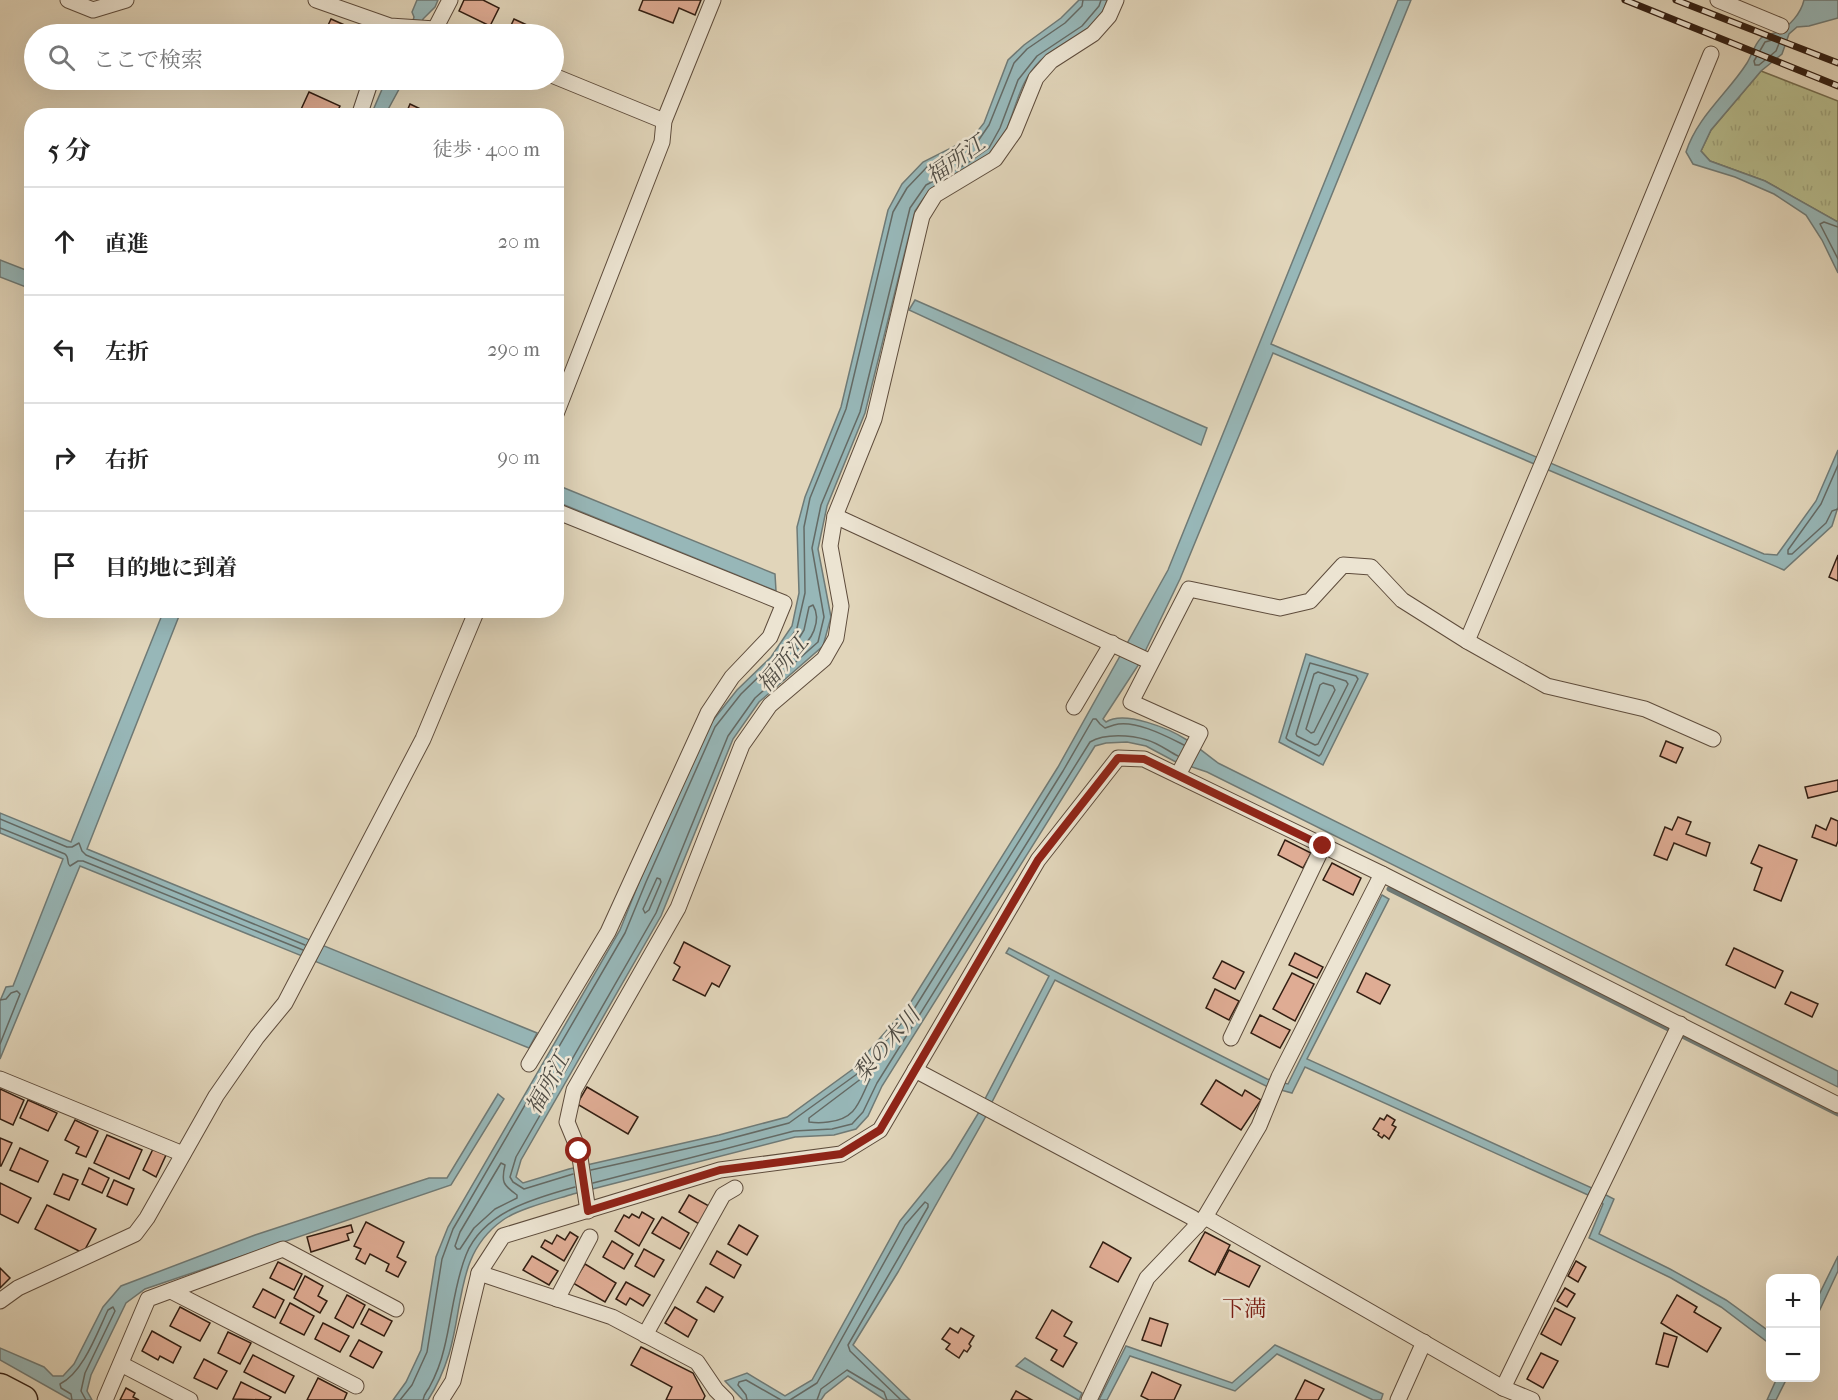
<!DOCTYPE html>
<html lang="ja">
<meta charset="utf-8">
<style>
body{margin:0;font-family:"IM FELL French Canon","Noto Serif JP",serif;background:#f6f6f6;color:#222}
.controls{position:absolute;right:18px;bottom:18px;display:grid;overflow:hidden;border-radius:12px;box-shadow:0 6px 24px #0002}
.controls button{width:54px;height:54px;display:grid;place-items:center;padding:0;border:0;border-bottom:2px solid #e0e0e0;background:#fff;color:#222;font:30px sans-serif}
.stop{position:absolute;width:18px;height:18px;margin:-14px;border:4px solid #8f2418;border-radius:50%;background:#fff}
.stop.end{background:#8f2418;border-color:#fff;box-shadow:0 2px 6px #0008}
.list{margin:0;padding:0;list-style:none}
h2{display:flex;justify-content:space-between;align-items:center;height:78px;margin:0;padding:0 24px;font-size:26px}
h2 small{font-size:20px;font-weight:400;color:#767676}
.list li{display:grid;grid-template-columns:39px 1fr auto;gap:18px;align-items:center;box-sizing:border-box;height:108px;padding:0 24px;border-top:2px solid #e0e0e0}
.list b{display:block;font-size:22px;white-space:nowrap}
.list em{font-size:20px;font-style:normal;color:#767676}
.icon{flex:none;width:33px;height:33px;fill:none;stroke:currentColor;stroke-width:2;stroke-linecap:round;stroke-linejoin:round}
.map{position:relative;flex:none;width:1838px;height:1400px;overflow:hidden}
.search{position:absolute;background:#fff;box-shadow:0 6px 24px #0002;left:24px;top:24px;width:540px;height:66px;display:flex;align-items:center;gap:15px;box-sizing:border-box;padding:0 21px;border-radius:33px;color:#767676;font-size:22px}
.panel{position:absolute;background:#fff;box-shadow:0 6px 24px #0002;left:24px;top:108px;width:540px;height:510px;border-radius:24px}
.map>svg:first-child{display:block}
</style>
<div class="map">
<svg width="1838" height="1400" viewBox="0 0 1838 1400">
<defs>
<pattern id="grass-tufts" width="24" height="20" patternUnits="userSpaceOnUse" patternTransform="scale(1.5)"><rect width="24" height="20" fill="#b6bc8d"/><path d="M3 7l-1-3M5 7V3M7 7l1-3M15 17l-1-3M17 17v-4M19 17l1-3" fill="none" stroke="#9da179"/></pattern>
</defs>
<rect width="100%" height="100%" fill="#e1d5ba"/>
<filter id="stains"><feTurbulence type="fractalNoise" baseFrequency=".00333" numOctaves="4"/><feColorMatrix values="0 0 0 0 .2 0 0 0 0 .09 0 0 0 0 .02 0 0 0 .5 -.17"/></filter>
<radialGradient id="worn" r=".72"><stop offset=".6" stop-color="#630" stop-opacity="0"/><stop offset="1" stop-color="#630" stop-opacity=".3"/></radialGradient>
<!-- grass -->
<polygon fill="url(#grass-tufts)" stroke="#746d50" stroke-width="1.5" points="1761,71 1838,101 1838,222 1765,181 1710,161 1701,151 1711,130"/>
<!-- water -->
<g fill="#97b7b8" stroke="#6f7a76" stroke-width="1.5">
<polygon points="417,0 438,0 435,7 423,19 420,34 409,34 414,17 412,12"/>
<path d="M1079,0H1107C1099,34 1061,40 1040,61C1015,85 1015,123 995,151C983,166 948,177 932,189C925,194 920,204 915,211L865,413L827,506L818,549L831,617L823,646L759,702L733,739L661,916L521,1160L516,1177L523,1183L569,1169L719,1135L787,1117L853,1069L909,1005L1058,767L1168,570L1398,0H1411L1271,344L1764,554L1777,555L1816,501L1838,450V507L1832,526L1784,570L1273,353L1180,579L1139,664L1103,719L1106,722C1125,710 1170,729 1187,740C1198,747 1207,755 1218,763L1838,1071V1087L1207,772L1174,761L1146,746L1127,742L1106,743L1095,746L882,1086L868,1116L856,1129L834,1135L795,1137L573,1194C554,1200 518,1209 503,1220C456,1253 464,1305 449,1354C444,1370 437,1386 428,1400H393L406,1382L421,1350L436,1257L448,1227L620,930L640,880L710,724L737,690L771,657L792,626L799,593L797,527L805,497L841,407L888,210L902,184L923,162L973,137L984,123L1008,60L1024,45L1061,18Z"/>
<path d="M1804,0H1838V18L1809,26L1797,27L1789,34L1782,54L1761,71L1711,130L1701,151L1710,161L1765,181L1838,222V273L1822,240L1806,215L1774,194L1735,177L1693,164L1686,152C1697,117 1728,93 1747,63C1752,55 1754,45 1761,38C1765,34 1773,34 1778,32C1790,26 1801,13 1804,0Z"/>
<polygon points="386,80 404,80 385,115 371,115"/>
<polygon points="0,260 31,272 31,289 0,277"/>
<polygon points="915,300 1207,428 1201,445 909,310"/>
<polygon points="557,485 775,574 776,591 557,502"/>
<polygon points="164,610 181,611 87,849 537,1033 529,1048 80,866 0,1059 0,1001 6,987 13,986 63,859 0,833 0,813 71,842"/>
<polygon points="1306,654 1368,674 1323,765 1279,742"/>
<polygon points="1382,895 1389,899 1307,1059 1592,1188 1588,1195 1305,1067 1292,1093 1266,1086 1055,980 992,1102 985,1099 1049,976 1006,953 1009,948 1267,1079 1288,1084"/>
<polygon points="498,1094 504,1099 451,1185 145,1289 126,1303 91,1375 87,1391 92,1400 71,1400 0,1360 0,1348 44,1367 53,1376 63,1376 74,1364 103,1307 121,1286 255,1235 429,1178 447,1178"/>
<polygon points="979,1112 986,1116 898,1272 853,1345 910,1400 885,1400 848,1376 825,1394 821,1400 743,1400 725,1381 747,1373 785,1396 812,1380 900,1221 951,1158"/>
<polygon points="1604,1194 1614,1199 1599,1234 1670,1269 1726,1300 1770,1332 1770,1344 1721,1307 1671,1278 1589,1238 1603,1204 1601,1202"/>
<polygon points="1838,1256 1838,1271 1816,1318 1816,1301"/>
<polygon points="1275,1345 1383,1394 1381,1400 1373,1400 1277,1354 1235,1391 1130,1356 1107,1400 1099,1400 1126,1346 1232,1383"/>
<polygon points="1025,1358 1082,1393 1079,1400 1016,1366"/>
<polygon points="1777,1378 1787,1378 1776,1400 1767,1400"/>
</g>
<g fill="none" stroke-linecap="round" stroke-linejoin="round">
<!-- shore -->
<g stroke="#646a65" stroke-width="1.5">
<polygon points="1776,39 1780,41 1776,51 1759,65 1755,65 1754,61 1765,42"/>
<polyline points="1838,227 1824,222 1820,224 1838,259"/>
<polyline points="1838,465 1821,504 1788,550 1788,554 1792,554 1826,523 1832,511 1838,509"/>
<path d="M813,605C822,620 812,643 797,649L795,645L804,630L809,607Z"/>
<polygon points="1310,663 1356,676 1358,679 1321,754 1319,756 1288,740 1286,738"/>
<polygon points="1318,672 1346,681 1348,684 1318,744 1315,745 1297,736 1296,734 1314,674"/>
<polygon points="1323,683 1333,686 1335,690 1314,732 1311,733 1306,729 1320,685"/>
<polyline points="0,819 67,847 72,847 79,843 82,851 86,855 305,945"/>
<path d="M0,828L65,854C70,858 66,863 70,866L78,861H83L303,950"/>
<polygon points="657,878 660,879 661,882 649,910 645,913 643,909"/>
<polyline points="0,1000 6,999 11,993 17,991 20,994 0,1044"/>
<path d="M866,1075H870V1079C859,1101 857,1119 828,1122C822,1123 815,1123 809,1122V1118Z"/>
<path d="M501,1163L505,1165C501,1182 503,1185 517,1195V1198L495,1209L474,1228L460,1249H457L455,1246L460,1232Z"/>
<path d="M591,1170L721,1141L789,1123L857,1074L914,1009L1063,771L1093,719H1096L1100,724L1105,728C1108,727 1111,726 1114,725C1134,719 1166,736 1184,745"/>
<polyline points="573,1174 524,1189 513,1182 510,1177 516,1157 656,913 728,736 755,698 818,642 824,617 812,548 821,505 860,412 910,208 926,185 966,164 989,148 1000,128 1018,80 1037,56 1082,26 1099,6 1101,0"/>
<path d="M593,1183L794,1131L832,1129L852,1124L863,1112L877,1083L1090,742C1105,733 1131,735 1147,740C1158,743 1168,751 1178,756"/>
<path d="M72,1400L71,1394L61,1388L60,1384C83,1373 97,1333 108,1310L113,1307L115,1311L85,1373L81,1391L86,1400"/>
<polyline points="400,1400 412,1385 427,1352 442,1259 453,1229 625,933 646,882 715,727 741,694 776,660 797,628 805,593 804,527 810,498 846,409 893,212 907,188 927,167 978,141 989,125 1014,63 1027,49 1065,23 1082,6 1083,0"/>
<path d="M423,1400C424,1394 426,1393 429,1388C435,1377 441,1362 444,1349C452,1318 454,1285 466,1255C483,1212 535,1198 575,1187"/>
<polyline points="747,1400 746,1395 738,1385 739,1382 746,1380 781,1400"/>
<polyline points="790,1400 817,1383 905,1225 925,1202 928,1204 928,1207 848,1345 850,1351 901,1400"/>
<polyline points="817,1400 821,1389 847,1370 884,1392 887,1400"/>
</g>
<!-- stream -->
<polyline stroke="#6f7a76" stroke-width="5" points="1389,889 1838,1114"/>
</g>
<!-- building -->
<g fill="#dfac94" stroke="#321e12" stroke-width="1.5">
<polygon points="464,0 483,0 499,8 490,26 459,11"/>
<polygon points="643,0 701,0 695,15 679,8 673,23 639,10"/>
<polygon points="331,19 365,34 324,34"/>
<polygon points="514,19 529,26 526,34 507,34"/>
<polygon points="309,92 340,106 335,116 298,116"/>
<polygon points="410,104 435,116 405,116"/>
<polygon points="1838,555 1838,581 1829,577"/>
<polygon points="1666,741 1683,748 1676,763 1660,756"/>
<polygon points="1838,780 1838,791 1808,798 1805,787"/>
<polygon points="1678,817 1691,822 1686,834 1710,843 1706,856 1674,843 1667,860 1654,855 1665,827 1672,830"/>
<polygon points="1831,818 1838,821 1838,841 1836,846 1812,837 1816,825 1826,830"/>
<polygon points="1285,840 1311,853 1303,868 1278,855"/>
<polygon points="1759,845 1797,860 1781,901 1754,890 1762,868 1751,863"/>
<polygon points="1332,863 1361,878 1353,895 1323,880"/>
<polygon points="684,942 730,966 719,987 712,983 705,996 673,980 680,967 674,963"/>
<polygon points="1734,948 1783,971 1775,988 1726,965"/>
<polygon points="1295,953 1323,967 1317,978 1289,965"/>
<polygon points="1222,961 1244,972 1235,989 1213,978"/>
<polygon points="1292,973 1314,984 1295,1021 1273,1009"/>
<polygon points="1366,973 1390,985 1380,1004 1357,992"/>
<polygon points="1215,989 1239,1001 1229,1020 1206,1008"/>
<polygon points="1791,992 1818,1004 1812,1017 1785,1004"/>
<polygon points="1260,1015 1290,1030 1280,1048 1251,1033"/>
<polygon points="1216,1080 1242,1096 1245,1090 1261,1100 1241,1130 1201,1104"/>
<polygon points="587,1087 638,1117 628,1134 577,1104"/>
<polygon points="0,1089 24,1100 13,1125 0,1119"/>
<polygon points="28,1100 57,1113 48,1131 20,1118"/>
<polygon points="1387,1115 1395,1120 1392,1125 1396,1127 1389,1139 1384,1135 1382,1138 1378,1135 1379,1133 1373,1129 1380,1118 1384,1120"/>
<polygon points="75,1120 98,1131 86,1157 76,1153 79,1147 65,1140"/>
<polygon points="107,1135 142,1150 129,1179 94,1163"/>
<polygon points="0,1138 12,1143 1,1166 0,1166"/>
<polygon points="20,1148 48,1161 38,1182 10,1170"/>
<polygon points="153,1149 166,1155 156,1177 143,1170"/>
<polygon points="89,1168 109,1178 102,1193 82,1184"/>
<polygon points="63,1174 78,1180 69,1200 54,1194"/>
<polygon points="114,1180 134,1189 127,1205 107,1196"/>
<polygon points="0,1183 31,1198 18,1223 0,1214"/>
<polygon points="689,1195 709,1206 699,1224 679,1212"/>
<polygon points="47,1205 96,1229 83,1253 35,1229"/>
<polygon points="642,1212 654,1219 639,1246 615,1231 624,1215 629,1218 632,1214 639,1218"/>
<polygon points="662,1217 689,1233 680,1249 652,1233"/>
<polygon points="366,1222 404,1242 397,1257 406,1262 398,1277 386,1271 389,1264 370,1254 365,1264 356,1259 361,1249 354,1246"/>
<polygon points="351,1225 353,1232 347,1234 349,1240 311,1252 307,1237"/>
<polygon points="739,1225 758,1236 747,1255 728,1244"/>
<polygon points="570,1232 578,1237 564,1261 541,1247 545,1240 552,1244 557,1235 565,1240"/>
<polygon points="1205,1232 1230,1245 1215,1275 1189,1261"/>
<polygon points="612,1241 633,1254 624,1269 603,1257"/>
<polygon points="1103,1242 1131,1258 1118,1282 1090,1267"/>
<polygon points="644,1249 664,1260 654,1277 635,1266"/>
<polygon points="1229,1250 1260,1266 1249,1287 1218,1272"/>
<polygon points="717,1251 741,1265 734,1278 710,1264"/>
<polygon points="532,1256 558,1271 549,1285 523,1270"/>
<polygon points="1576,1261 1586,1267 1578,1282 1568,1276"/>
<polygon points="278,1262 302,1274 294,1290 270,1278"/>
<polygon points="585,1264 616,1283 605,1302 573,1283"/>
<polygon points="0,1268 10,1278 0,1288"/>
<polygon points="305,1276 323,1286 318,1296 327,1301 320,1313 294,1298"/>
<polygon points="626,1282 650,1295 643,1306 630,1298 626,1305 616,1299"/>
<polygon points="706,1287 723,1297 714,1312 697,1302"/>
<polygon points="1565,1288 1575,1294 1567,1307 1557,1301"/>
<polygon points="263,1289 284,1300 275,1318 253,1307"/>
<polygon points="347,1295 365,1305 353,1328 335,1318"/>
<polygon points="1677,1295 1697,1307 1694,1312 1721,1328 1707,1352 1661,1323"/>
<polygon points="290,1303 314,1316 304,1335 280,1323"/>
<polygon points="180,1307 210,1323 200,1341 170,1326"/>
<polygon points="675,1307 697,1320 688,1337 665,1323"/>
<polygon points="1555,1308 1575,1318 1561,1345 1541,1334"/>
<polygon points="369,1309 392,1321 384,1336 361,1324"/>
<polygon points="1052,1310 1072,1322 1064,1336 1077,1343 1063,1367 1051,1360 1057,1350 1036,1338"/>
<polygon points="1150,1318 1168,1324 1161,1346 1142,1340"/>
<polygon points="323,1323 349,1336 340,1352 315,1339"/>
<polygon points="950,1328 958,1333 961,1328 974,1336 969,1344 971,1346 967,1352 964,1350 959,1358 946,1349 950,1344 942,1339"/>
<polygon points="152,1331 181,1347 173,1363 160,1356 158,1360 142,1351"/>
<polygon points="228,1332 251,1343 240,1364 218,1353"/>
<polygon points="1664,1333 1677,1337 1668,1367 1656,1364"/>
<polygon points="359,1340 382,1352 373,1368 350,1356"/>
<polygon points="641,1347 693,1373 705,1396 703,1400 666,1400 672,1387 631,1365"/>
<polygon points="1541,1353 1558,1361 1543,1388 1527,1379"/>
<polygon points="253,1355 294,1376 285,1393 244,1372"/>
<polygon points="204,1359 227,1371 217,1389 194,1378"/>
<polygon points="1152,1372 1181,1385 1174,1400 1149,1400 1141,1396"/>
<polygon points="318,1378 347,1393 344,1400 307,1400"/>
<polygon points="1305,1380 1324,1389 1318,1400 1295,1400"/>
<polygon points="241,1382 271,1397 269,1400 233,1399"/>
<polygon points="126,1388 135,1393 133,1397 139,1400 120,1400"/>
<polygon points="1016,1391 1032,1400 1011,1400"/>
</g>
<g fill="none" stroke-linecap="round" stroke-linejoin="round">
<defs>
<g id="street">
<polyline points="68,0 93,10 126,0"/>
<polyline points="316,0 390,26 435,29 449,34"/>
<polyline points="1718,0 1781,26"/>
<polyline points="435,29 450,0"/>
<polyline points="554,76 664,121"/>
<polyline points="359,116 371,80"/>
<polyline points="556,414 662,142 664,121 713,0"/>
<polyline points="835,516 1151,662"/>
<polyline points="1467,641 1546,455 1711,54"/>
<polyline points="1074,707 1112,643"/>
<polyline points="1178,775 1200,733 1131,702 1189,589 1280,608 1310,601 1343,565 1371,567 1402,600 1467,641 1547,686 1645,709 1713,739"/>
<polyline points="1231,1038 1323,846"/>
<polyline points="529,1064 608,932 708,713 732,677 770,637 784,603 556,511"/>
<polyline points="915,1070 1193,1218 1197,1226"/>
<polyline points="0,1079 183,1154"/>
<polyline points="588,1211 579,1151 567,1122 574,1090 678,908 742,745 770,705 824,659 836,638 841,606 830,546 835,516 874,419 922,216 935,195 995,159 1014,132 1036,78 1051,61 1093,34 1109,16 1116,0"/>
<polyline points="1205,1217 1503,1388 1532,1400"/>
<polyline points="479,1273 612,1317 697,1362 716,1390 726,1400"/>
<polyline points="171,1291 356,1386"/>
<polyline points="557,1299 590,1237"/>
<polyline points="0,1301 18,1288 135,1234 147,1218 216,1096 257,1037 285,1003 423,739 477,610"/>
<polyline points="645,1335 723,1195 735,1188"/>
<polyline points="121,1364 190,1400"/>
<polyline points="1503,1388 1680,1024"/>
<polyline points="105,1400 148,1299 283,1249 396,1309"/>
<polyline points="441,1400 453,1381 479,1273 503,1236 720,1170 841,1154 880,1130 1038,860 1118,758 1144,759 1382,874 1838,1105"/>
<polyline points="1089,1400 1147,1278 1205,1217 1259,1126 1279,1077 1382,874"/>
<polyline points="1398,1400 1424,1342"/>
</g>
<polyline id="highway" points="0,1388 23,1400"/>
</defs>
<!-- street casing -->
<use href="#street" stroke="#5e4c3c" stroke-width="17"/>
<!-- highway casing -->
<use href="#highway" stroke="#321e12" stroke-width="31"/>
<!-- street -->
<use href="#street" stroke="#ece4d2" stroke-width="15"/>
<!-- highway -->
<use href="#highway" stroke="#e1d5ba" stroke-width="28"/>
<defs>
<g id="rail">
<polyline points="1625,0 1838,86"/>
<polyline points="1676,0 1838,63"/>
</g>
</defs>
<!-- rail casing -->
<use href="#rail" stroke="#321e12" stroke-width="7"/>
<!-- rail -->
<use href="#rail" stroke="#ece4d2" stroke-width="4.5" stroke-dasharray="14" stroke-linecap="butt"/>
</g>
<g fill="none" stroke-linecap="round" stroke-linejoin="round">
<!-- route -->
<polyline stroke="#8f2418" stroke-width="8" points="579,1151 588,1211 720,1170 841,1154 880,1130 1038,860 1118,758 1144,759 1323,846"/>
</g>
<g text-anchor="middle" stroke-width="5" stroke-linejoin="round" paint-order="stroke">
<!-- water labels -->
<g font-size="22" font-style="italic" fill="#504c44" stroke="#ece4d2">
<text transform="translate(955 159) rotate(-35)" y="8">福所江</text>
<text transform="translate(782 663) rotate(-50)" y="8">福所江</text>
<text transform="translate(886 1044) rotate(-49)" y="8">梨の木川</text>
<text transform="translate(547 1083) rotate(-61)" y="8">福所江</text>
</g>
<!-- neighbourhood labels -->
<g font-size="22" fill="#7a1f14" stroke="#ece4d2">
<text x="1244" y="1316">下満</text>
</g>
</g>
<rect width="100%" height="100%" filter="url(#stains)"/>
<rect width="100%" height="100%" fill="url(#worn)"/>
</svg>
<div class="controls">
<button>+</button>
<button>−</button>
</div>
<div class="stop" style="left:579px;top:1151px"></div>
<div class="stop end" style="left:1323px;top:846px"></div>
<div class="search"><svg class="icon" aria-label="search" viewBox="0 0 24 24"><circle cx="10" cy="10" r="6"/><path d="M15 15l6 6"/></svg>ここで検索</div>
<section class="panel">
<h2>5 分<small>徒歩 · 400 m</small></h2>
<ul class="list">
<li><svg class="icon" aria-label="ahead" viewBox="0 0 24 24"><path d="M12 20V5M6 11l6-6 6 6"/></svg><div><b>直進</b></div><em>20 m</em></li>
<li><svg class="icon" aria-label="left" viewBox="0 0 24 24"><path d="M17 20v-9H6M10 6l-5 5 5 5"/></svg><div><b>左折</b></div><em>290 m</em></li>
<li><svg class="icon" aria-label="right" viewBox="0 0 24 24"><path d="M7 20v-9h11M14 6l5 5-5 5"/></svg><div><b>右折</b></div><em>90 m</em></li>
<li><svg class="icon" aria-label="arrive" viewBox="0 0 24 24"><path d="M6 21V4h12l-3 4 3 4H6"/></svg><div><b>目的地に到着</b></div></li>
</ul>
</section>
</div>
